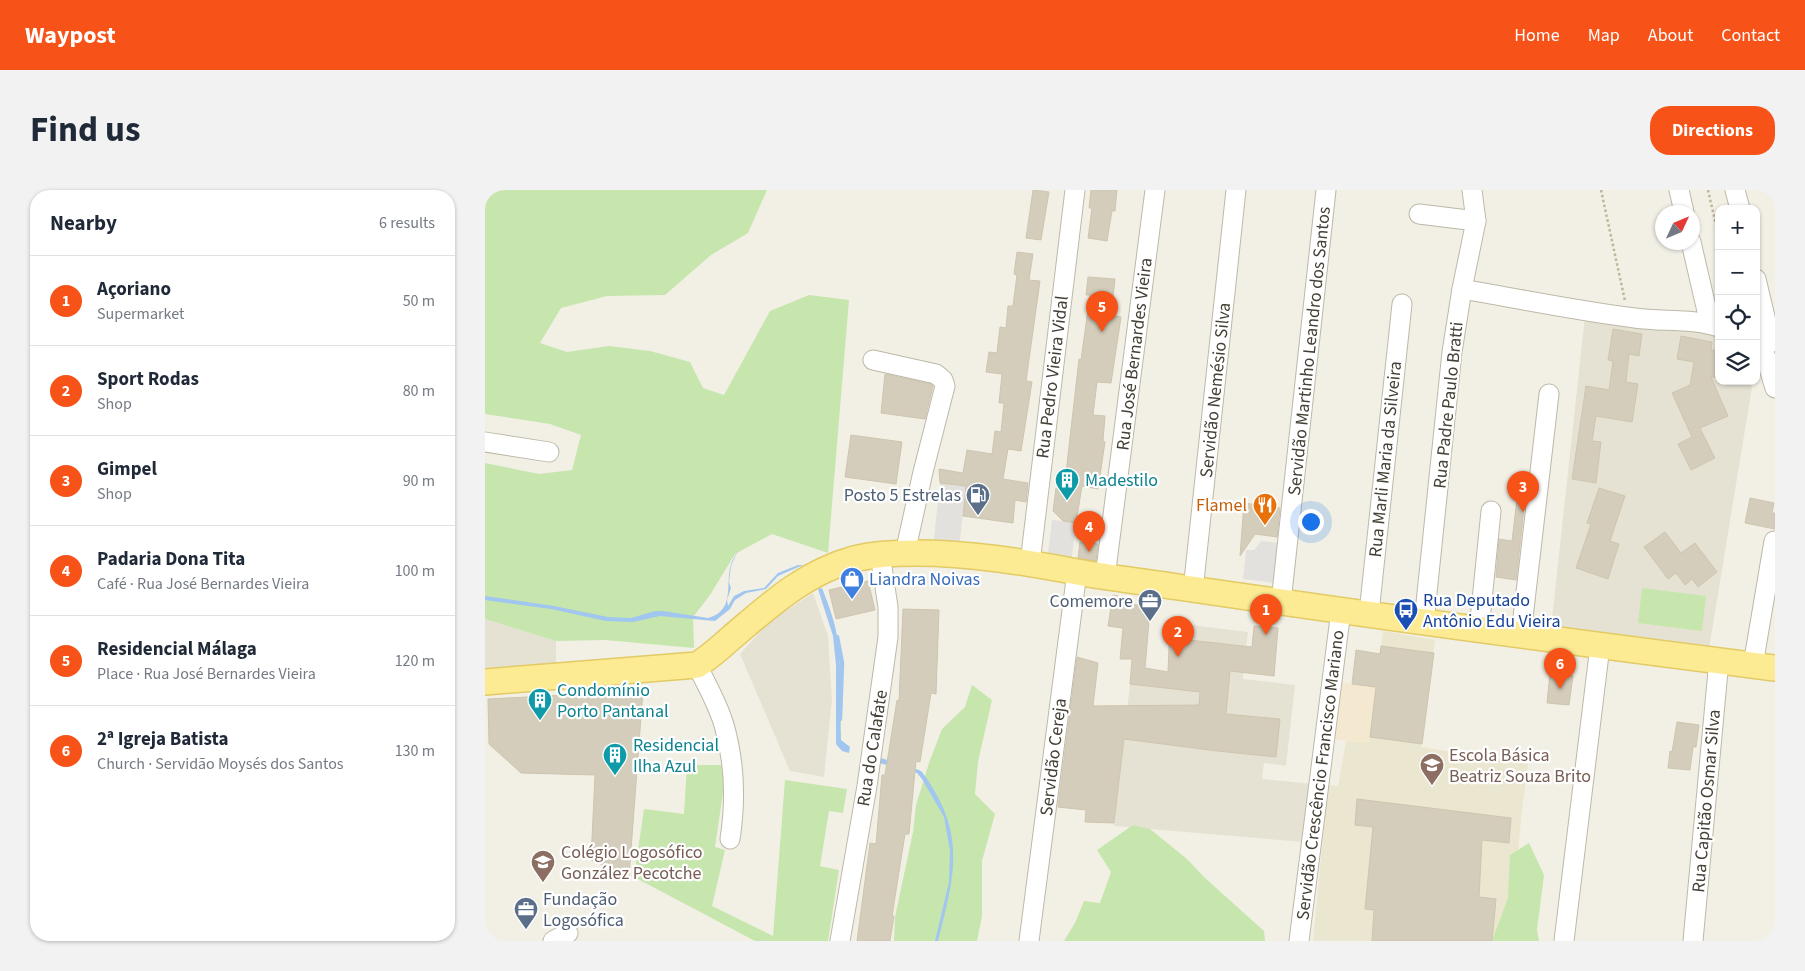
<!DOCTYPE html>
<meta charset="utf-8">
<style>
body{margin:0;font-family:"Source Sans 3",sans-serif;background:#f2f2f3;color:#1f2937}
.controls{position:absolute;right:15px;top:15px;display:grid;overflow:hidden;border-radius:10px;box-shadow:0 1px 4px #0004}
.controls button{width:45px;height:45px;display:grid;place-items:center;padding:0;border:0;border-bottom:1px solid #e0e1e3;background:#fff;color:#1f2937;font:25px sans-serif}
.compass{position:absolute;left:1170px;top:15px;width:45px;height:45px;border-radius:50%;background:#fff;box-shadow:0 1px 4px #0004;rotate:46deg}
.you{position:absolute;left:825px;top:331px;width:18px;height:18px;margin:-12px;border:4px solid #fff;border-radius:50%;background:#1a73e8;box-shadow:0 0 0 8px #1a73e833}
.badge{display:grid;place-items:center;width:32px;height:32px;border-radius:50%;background:#f75217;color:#fff;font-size:16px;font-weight:700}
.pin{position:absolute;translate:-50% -41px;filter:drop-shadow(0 1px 2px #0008)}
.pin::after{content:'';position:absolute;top:26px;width:18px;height:15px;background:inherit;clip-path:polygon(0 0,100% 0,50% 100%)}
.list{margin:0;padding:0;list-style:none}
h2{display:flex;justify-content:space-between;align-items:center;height:65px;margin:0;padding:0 20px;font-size:21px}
h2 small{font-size:16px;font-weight:400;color:#747a83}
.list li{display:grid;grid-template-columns:32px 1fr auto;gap:15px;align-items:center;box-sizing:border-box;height:90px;padding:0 20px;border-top:1px solid #e0e1e3}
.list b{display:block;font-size:19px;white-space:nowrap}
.list p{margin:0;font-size:16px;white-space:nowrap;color:#747a83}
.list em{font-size:16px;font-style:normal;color:#747a83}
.icon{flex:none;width:28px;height:28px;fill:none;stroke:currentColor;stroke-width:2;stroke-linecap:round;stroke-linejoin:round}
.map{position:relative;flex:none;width:1290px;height:751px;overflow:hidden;border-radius:20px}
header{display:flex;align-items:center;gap:30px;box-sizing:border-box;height:70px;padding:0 25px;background:#f75217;color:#fff}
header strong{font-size:24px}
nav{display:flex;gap:28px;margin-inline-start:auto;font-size:18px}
.intro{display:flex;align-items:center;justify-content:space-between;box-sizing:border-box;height:120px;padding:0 30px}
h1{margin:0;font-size:35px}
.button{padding:12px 22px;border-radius:20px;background:#f75217;color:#fff;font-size:18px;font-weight:700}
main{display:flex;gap:30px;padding:0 30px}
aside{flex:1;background:#fff;border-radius:20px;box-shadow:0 1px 4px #0004}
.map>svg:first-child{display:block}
</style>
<header>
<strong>Waypost</strong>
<nav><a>Home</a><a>Map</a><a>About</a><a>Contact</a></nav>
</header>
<div class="intro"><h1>Find us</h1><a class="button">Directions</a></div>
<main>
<aside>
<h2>Nearby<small>6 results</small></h2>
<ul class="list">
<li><span class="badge">1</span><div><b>Açoriano</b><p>Supermarket</p></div><em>50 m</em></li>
<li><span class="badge">2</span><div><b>Sport Rodas</b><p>Shop</p></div><em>80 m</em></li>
<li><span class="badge">3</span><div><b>Gimpel</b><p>Shop</p></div><em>90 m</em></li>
<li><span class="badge">4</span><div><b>Padaria Dona Tita</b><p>Café · Rua José Bernardes Vieira</p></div><em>100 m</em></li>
<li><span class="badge">5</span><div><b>Residencial Málaga</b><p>Place · Rua José Bernardes Vieira</p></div><em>120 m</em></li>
<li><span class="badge">6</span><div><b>2ª Igreja Batista</b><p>Church · Servidão Moysés dos Santos</p></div><em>130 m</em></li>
</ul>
</aside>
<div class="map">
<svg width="1290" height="751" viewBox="0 0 1290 751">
<rect width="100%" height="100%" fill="#f2f0e5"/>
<!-- residential -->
<g fill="#e6e2d3">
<polygon points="1100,126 1234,141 1234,191 1268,191 1224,459 1066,438"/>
<polygon points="328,403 343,446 347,510 339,587 305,581 255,464 285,431"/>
<polygon points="0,429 71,451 71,477 0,483"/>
<polygon points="706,435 763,442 758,489 810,495 801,576 779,573 777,589 828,594 819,652 629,636 645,494 698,500"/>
</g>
<!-- commercial -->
<polygon fill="#f4e9d0" points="857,492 891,497 884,554 850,549"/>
<!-- education -->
<polygon fill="#ebe6cf" points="898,441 950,450 936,557 1043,574 1036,630 1025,751 828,751 843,595 853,596 861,551 884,553"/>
<!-- green -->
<g fill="#c6e6ae">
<polygon points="0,0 282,0 263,43 226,65 180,105 122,106 76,118 55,153 82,162 124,156 165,161 205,172 218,198 239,205 285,121 324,105 364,110 343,363 287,344 250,364 225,405 208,427 209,458 120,450 71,451 0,429 0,273 54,284 87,280 96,245 65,234 0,224"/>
<polygon points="1157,398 1221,406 1217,441 1153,433"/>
<polygon points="487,495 507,510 493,572 490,604 510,624 497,671 497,726 492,751 409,751 410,727 428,642 431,615 444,573 457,539 480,517"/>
<polygon points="202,575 236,575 240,589 230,657 240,660 227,716 288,746 300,590 362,599 358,623 344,621 335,676 354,680 343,751 270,751 149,687 159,619 199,624"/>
<polygon points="648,635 665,639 702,669 720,688 779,741 780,751 579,751 590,733 599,711 615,713 626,682 612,660"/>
<polygon points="1044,653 1059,685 1052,740 1054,751 1007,751 1023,708 1025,665"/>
</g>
<!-- parking -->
<g fill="#e3e1dd">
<polygon points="455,293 481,296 474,359 448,356"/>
<polygon points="567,330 591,333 587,367 563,363"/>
<polygon points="776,351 796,353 791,393 758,389 761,360 769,360"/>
</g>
<!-- water -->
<g fill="#a1c6ef">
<path d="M253,360L246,376L244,392L246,398L242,410L243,416L249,406L259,401L279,398L293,383L313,375H318L293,386L281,399L261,403L250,410L245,419L230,431L175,426L148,432L121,431L66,419L0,410V406L69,416L123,427L146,428L170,421H178L223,428C249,421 241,398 245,378C246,372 250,366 253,360Z"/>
<path d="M337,398C344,416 351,434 353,453C357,485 355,518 356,550L365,557L364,563L357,561L351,554V475L348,446L333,399Z"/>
<path d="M396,568L434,580L437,582C482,643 470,684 453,751H450L464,692L465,661L459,627L437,589L432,583L394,573Z"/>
</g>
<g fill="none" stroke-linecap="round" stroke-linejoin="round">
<!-- stream -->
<polyline stroke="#a1c6ef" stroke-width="4.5" points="352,447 357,473 355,529"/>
</g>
<!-- building -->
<g fill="#d4cdbb" stroke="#cec5ae">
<polygon points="548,0 564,2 556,50 541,48"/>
<polygon points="606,0 632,0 630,21 627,21 622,51 603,48 607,18 604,18"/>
<polygon points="532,62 548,64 544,90 555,91 541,191 547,192 536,261 523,259 518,289 543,293 541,312 530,310 528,333 478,326 481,296 455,293 454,279 478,283 482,260 507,264 510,241 516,242 519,213 514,213 517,184 501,182 504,162 512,163 515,137 521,138 523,116 528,116 532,85 529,84"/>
<polygon points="603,87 630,89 626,125 636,127 626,193 612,192 608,225 620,226 618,251 620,252 613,299 597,296 591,333 578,331 568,321 571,298 578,299 582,274 594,169 596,170 605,105 601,105"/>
<polygon points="1128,139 1157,144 1154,166 1144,164 1141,192 1153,194 1147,232 1111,226 1107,251 1116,252 1111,293 1087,289 1101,196 1124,200 1128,171 1123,170"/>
<polygon points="1196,146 1227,152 1226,160 1234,161 1234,188 1226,187 1243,226 1215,238 1230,268 1206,280 1193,254 1207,247 1187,203 1205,195 1209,172 1192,169"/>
<polygon points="400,184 446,194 448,196 440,229 396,223"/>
<polygon points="366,245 417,252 411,294 360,287"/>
<polygon points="1034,292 1042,293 1031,390 1011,387 1014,349 1027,351"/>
<polygon points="1114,298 1140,306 1125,351 1134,354 1123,389 1091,378 1106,334 1102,333"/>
<polygon points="1265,308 1289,313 1287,323 1290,323 1290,339 1260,333"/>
<polygon points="759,313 795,318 792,347 770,344 755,366"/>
<polygon points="1180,342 1196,363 1210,353 1232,382 1213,397 1207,389 1200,395 1191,383 1183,389 1159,357"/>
<polygon points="595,352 613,354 611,371 593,368"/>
<polygon points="383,391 390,420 351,429 344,400"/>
<polygon points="628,405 642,408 641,414 654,415 654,418 665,420 660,478 683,482 685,433 706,435 704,450 767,457 769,436 793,438 789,486 745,481 741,524 795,529 791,567 732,561 639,549 629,633 600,632 601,620 573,617 592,467 613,473 608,516 714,515 715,502 645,494 647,469 635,469 638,438 623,436"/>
<polygon points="418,419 454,420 451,504 446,503 435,572 431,571 424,644 420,644 407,726 409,726 405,751 372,751 385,653 391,654 397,585 400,585 412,510 414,511"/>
<polygon points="896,456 949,463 937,554 885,547 891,497 867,494 871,460 895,464"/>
<polygon points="1065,483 1088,486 1084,515 1062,513"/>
<polygon points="158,501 144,686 106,670 110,585 36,583 4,554 3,509"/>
<polygon points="1192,532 1214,535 1211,557 1208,557 1205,580 1183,578 1185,561 1187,562"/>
<polygon points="872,609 1026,628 1024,653 997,650 994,707 1011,709 1007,751 887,751 889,720 880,719 888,637 870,635"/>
</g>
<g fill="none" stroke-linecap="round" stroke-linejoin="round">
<defs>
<g id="minor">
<polyline points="1194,0 1199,22"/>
<polyline points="1250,0 1255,19"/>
<polyline points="934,24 991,31"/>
<polyline points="1206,52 1225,134"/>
<polyline points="1271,89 1286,152"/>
<path d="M977,99C1035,109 1092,121 1150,128C1178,132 1207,128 1234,137"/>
<polyline points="1290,151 1277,155 1290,198"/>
<polyline points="388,170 451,184 458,190 460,196 438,282 420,363"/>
<polyline points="0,252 64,262"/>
<polyline points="545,373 590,0"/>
<polyline points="620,387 670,0"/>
<polyline points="708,400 751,0"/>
<polyline points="796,412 841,0"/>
<polyline points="884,423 917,114"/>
<polyline points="939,432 967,162 977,99 991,31 987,0"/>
<polyline points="994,440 1006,321"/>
<polyline points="1036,445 1064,204"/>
<path d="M212,475C221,494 233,514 239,535C250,573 251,610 245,649"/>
<polyline points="1268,475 1289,351"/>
<polyline points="68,751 83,743"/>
<polyline points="355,751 382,596 403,447 403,417 395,364"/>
<polyline points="544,751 592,382"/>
<polyline points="814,751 856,420"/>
<polyline points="1079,751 1115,456"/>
<polyline points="1208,751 1234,470"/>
</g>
<path id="major" d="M0,492L212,475C225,467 236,457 247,447C286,414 319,383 369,369C389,364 410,363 431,363C485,363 539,372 592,382C626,388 659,392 693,397C891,426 1091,453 1290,478"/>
</defs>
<!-- minor casing -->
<use href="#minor" stroke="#bdb8a8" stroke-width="21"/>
<!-- major casing -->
<use href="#major" stroke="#e2ca64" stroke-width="28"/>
<!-- path -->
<g stroke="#bfb699" stroke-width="2.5" stroke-dasharray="2.5 2.5" stroke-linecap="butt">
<polyline points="1116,0 1140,111"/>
<polyline points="1223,0 1234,48"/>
</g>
<!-- minor -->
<use href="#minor" stroke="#fff" stroke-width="19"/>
<!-- major -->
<use href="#major" stroke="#fdeb94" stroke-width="25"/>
</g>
<!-- icons -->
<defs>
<symbol id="building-pin" viewBox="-11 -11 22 30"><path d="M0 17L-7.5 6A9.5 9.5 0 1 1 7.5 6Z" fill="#0f9aa8" stroke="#fff"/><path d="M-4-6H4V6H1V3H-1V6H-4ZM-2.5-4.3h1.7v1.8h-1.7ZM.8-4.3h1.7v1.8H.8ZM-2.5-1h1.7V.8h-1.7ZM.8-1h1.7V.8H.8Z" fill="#fff"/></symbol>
<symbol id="fuel-pin" viewBox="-11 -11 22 30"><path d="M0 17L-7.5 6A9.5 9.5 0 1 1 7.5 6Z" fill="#5c6f8a" stroke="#fff"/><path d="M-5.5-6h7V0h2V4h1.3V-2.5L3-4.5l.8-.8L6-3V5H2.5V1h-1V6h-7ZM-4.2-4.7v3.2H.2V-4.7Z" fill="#fff"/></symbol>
<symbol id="restaurant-pin" viewBox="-11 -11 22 30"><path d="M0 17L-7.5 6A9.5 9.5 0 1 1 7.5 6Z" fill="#e8710a" stroke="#fff"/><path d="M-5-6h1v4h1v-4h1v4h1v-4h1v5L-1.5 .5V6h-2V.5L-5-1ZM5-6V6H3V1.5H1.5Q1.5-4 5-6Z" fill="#fff"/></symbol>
<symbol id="shop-pin" viewBox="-11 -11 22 30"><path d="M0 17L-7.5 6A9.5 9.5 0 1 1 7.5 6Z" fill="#3f7fe0" stroke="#fff"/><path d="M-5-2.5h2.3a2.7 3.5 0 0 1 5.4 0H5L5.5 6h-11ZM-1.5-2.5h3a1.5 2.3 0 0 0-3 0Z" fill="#fff"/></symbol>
<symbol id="office-pin" viewBox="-11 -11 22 30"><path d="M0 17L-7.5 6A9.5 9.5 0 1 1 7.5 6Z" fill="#5c6f8a" stroke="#fff"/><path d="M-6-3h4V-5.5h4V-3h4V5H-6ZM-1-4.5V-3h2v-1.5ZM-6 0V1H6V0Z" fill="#fff"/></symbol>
<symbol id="bus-pin" viewBox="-11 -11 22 30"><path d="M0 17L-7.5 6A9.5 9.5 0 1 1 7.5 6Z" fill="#1a4fb4" stroke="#fff"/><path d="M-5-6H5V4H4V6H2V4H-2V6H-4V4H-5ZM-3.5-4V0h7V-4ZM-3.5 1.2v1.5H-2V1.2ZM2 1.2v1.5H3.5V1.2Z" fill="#fff"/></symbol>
<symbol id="school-pin" viewBox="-11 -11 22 30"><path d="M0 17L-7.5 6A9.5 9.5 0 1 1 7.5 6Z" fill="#8d6e63" stroke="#fff"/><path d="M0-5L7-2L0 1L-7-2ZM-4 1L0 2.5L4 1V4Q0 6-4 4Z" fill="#fff"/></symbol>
<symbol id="university-pin" viewBox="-11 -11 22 30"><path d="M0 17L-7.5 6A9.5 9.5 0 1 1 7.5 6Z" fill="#8d6e63" stroke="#fff"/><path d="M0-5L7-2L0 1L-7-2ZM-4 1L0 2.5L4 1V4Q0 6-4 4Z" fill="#fff"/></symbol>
</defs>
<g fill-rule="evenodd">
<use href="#building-pin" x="568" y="276" width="28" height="38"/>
<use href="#fuel-pin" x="479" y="291" width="28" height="38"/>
<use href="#restaurant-pin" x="766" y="301" width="28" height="38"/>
<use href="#shop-pin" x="353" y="375" width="28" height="38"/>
<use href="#office-pin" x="651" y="397" width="28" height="38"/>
<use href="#bus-pin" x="907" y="406" width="28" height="38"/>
<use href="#building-pin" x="41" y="496" width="28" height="38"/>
<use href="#building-pin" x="116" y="551" width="28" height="38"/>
<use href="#school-pin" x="933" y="561" width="28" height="38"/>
<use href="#university-pin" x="44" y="658" width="28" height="38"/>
<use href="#office-pin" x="27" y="705" width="28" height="38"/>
</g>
<g text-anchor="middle" stroke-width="4.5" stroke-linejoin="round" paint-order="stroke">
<!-- street labels -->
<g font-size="18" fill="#444035" stroke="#fff">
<text transform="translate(824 161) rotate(-84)" y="6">Servidão Martinho Leandro dos Santos</text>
<text transform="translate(649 164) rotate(-83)" y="6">Rua José Bernardes Vieira</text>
<text transform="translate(567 187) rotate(-83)" y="6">Rua Pedro Vieira Vidal</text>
<text transform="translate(730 200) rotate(-84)" y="6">Servidão Nemésio Silva</text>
<text transform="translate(963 215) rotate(-84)" y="6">Rua Padre Paulo Bratti</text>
<text transform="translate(900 269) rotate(-84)" y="6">Rua Marli Maria da Silveira</text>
<text transform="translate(387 558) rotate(-81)" y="6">Rua do Calafate</text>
<text transform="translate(568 567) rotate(-83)" y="6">Servidão Cereja</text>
<text transform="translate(835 585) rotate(-83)" y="6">Servidão Crescêncio Francisco Mariano</text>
<text transform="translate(1221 611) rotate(-85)" y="6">Rua Capitão Osmar Silva</text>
</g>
<!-- culture labels -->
<g font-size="18" fill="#0d838f" stroke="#fff" text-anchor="start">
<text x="600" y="296">Madestilo</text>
<text x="72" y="506">Condomínio<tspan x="72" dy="21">Porto Pantanal</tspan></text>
<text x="148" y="561">Residencial<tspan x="148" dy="21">Ilha Azul</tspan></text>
</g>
<!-- service labels -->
<g font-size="18" fill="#4e5e75" stroke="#fff" text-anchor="end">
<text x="476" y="311">Posto 5 Estrelas</text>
<text x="648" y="417">Comemore</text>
<text x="58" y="715" text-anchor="start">Fundação<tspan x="58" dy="21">Logosófica</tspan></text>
</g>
<!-- food labels -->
<g font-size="18" fill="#c56008" stroke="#fff" text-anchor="end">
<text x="762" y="321">Flamel</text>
</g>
<!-- shop labels -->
<g font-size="18" fill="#366cbe" stroke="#fff" text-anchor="start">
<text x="384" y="395">Liandra Noivas</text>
</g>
<!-- transit labels -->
<g font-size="18" fill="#164399" stroke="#fff" text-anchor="start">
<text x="938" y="416">Rua Deputado<tspan x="938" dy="21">Antônio Edu Vieira</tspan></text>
</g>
<!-- education labels -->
<g font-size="18" fill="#785e54" stroke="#fff" text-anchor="start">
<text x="964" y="571">Escola Básica<tspan x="964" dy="21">Beatriz Souza Brito</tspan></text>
<text x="76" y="668">Colégio Logosófico<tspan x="76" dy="21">González Pecotche</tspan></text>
</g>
</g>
</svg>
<div class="controls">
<button>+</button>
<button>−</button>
<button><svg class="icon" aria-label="locate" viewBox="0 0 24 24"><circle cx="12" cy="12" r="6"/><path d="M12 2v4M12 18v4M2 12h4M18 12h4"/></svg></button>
<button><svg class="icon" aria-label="layers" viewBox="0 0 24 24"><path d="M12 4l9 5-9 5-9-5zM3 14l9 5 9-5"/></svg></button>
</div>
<svg class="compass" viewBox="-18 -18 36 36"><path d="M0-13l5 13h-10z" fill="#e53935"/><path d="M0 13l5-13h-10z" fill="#747a83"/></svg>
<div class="you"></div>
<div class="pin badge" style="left:781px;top:445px">1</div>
<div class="pin badge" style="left:693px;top:467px">2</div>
<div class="pin badge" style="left:1038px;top:322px">3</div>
<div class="pin badge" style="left:604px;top:362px">4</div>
<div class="pin badge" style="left:617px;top:142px">5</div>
<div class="pin badge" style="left:1075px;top:499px">6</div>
</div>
</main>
